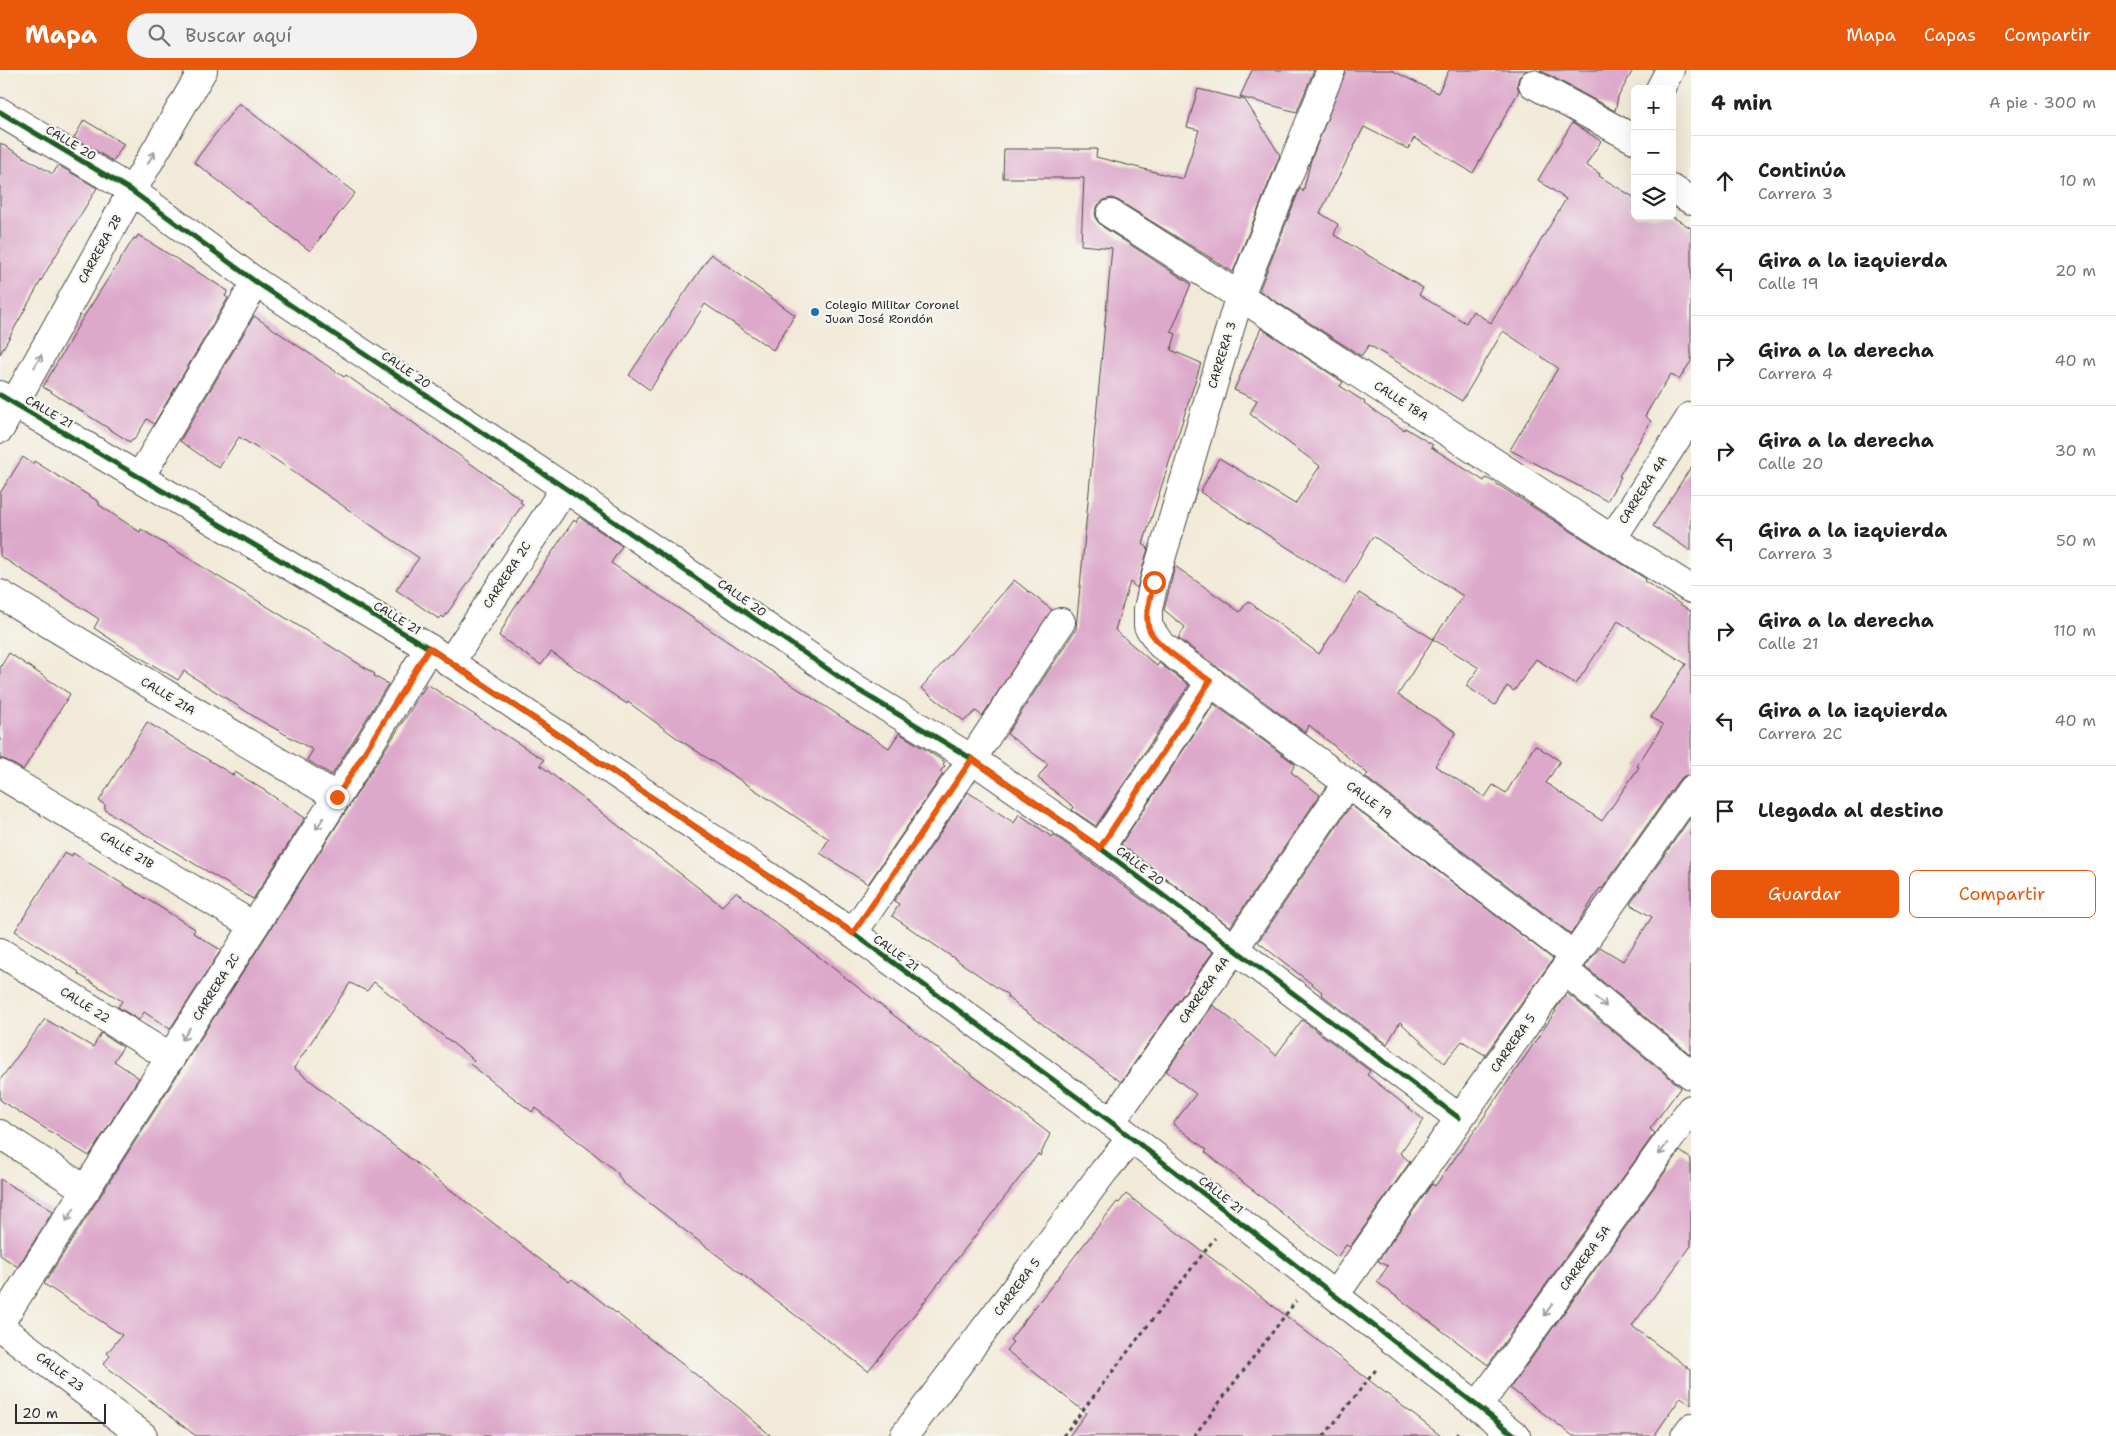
<!DOCTYPE html>
<html lang="es">
<meta charset="utf-8">
<style>
body{margin:0;font-family:"Shantell Sans",sans-serif;background:#f2f2f2;color:#202124}
.controls{position:absolute;right:15px;top:15px;display:grid;overflow:hidden;border-radius:8px;box-shadow:0 5px 20px #0002}
.controls button{width:45px;height:45px;display:grid;place-items:center;padding:0;border:0;border-bottom:1px solid #e0e0e0;background:#fff;color:#202124;font:25px sans-serif}
.scale{position:absolute;left:15px;bottom:12px;width:91px;box-sizing:border-box;padding-left:5px;border:2px solid #2b2b2b;border-top:0;font-size:14px;line-height:18px;white-space:nowrap;color:#2b2b2b;-webkit-text-stroke:4px #f6f6f2;paint-order:stroke}
.stop{position:absolute;width:15px;height:15px;margin:-11px;border:4px solid #ea580c;border-radius:50%;background:#fff}
.stop.end{background:#ea580c;border-color:#fff;box-shadow:0 1px 5px #0008}
.list{margin:0;padding:0;list-style:none}
h2{display:flex;justify-content:space-between;align-items:center;height:65px;margin:0;padding:0 20px;font-size:21px}
h2 small{font-size:16px;font-weight:400;color:#757577}
.list li{display:grid;grid-template-columns:32px 1fr auto;gap:15px;align-items:center;box-sizing:border-box;height:90px;padding:0 20px;border-top:1px solid #e0e0e0}
.list b{display:block;font-size:19px;white-space:nowrap}
.list p{margin:0;font-size:16px;white-space:nowrap;color:#757577}
.list em{font-size:16px;font-style:normal;color:#757577}
.actions{display:flex;gap:10px;padding:15px 20px}
.actions a{flex:1;padding:11px 0;border:1px solid #ea580c;border-radius:8px;text-align:center;font-size:18px;color:#ea580c}
.actions .main{background:#ea580c;color:#fff}
.icon{flex:none;width:28px;height:28px;fill:none;stroke:currentColor;stroke-width:2;stroke-linecap:round;stroke-linejoin:round}
.map{position:relative;flex:none;width:1691px;height:1366px;overflow:hidden}
header{display:flex;align-items:center;gap:30px;box-sizing:border-box;height:70px;padding:0 25px;background:#ea580c;color:#fff}
header strong{font-size:24px}
nav{display:flex;gap:28px;margin-inline-start:auto;font-size:18px}
.search{width:350px;height:45px;background:#f2f2f2;display:flex;align-items:center;gap:12px;box-sizing:border-box;padding:0 18px;border-radius:28px;color:#757577;font-size:19px}
main{display:flex}
aside{flex:1;background:#fff}
.map>svg:first-child{display:block}
</style>
<header>
<strong>Mapa</strong>
<div class="search"><svg class="icon" aria-label="search" viewBox="0 0 24 24"><circle cx="10" cy="10" r="6"/><path d="M15 15l6 6"/></svg>Buscar aquí</div>
<nav><a>Mapa</a><a>Capas</a><a>Compartir</a></nav>
</header>
<main>
<div class="map">
<svg width="1691" height="1366" viewBox="0 0 1691 1366">
<rect width="100%" height="100%" fill="#f6f6f2"/>
<filter id="ink" filterUnits="userSpaceOnUse"><feTurbulence type="fractalNoise" baseFrequency=".02" numOctaves="2"/><feDisplacementMap in="SourceGraphic" scale="10" xChannelSelector="R" yChannelSelector="G"/><feConvolveMatrix kernelMatrix="1 2 1 2 8 2 1 2 1" color-interpolation-filters="sRGB"/></filter>
<filter id="wash" filterUnits="userSpaceOnUse"><feTurbulence type="fractalNoise" baseFrequency=".0096" numOctaves="4" result="noise"/><feDisplacementMap in="SourceGraphic" scale="20" xChannelSelector="R" yChannelSelector="G"/><feGaussianBlur stdDeviation="1.12" result="paint"/><feColorMatrix in="noise" values="0 0 0 0 0 0 0 0 0 0 0 0 0 0 0 0 0 1.4 0 .05"/><feComposite in="paint" operator="in"/></filter>
<g filter="url(#wash)">
<rect width="100%" height="100%" fill="#f2ead8"/>
<g id="blocks">
<!-- building -->
<g fill="#dda9ca">
<polygon points="1252,0 1314,0 1297,42 1240,27"/>
<polygon points="1346,0 1391,0 1438,23 1449,0 1527,0 1519,7 1517,15 1519,21 1473,103 1414,68 1408,79 1364,57 1320,143 1338,154 1334,165 1423,218 1419,225 1466,253 1473,241 1491,253 1566,129 1538,110 1572,53 1601,71 1586,95 1600,104 1599,106 1635,128 1635,146 1671,146 1691,158 1691,291 1679,310 1671,304 1658,324 1645,346 1651,351 1619,406 1621,407 1607,431 1510,380 1558,298 1503,261 1462,331 1369,275 1361,286 1260,221 1260,218 1300,118 1303,122 1311,90"/>
<polygon points="1540,0 1633,0 1618,27 1615,41"/>
<polygon points="1198,19 1245,30 1280,85 1233,202 1119,131 1112,128 1104,130 1098,135 1095,143 1097,151 1103,157 1191,214 1171,262 1176,264 1171,280 1201,293 1143,474 1148,478 1137,518 1130,512 1115,560 1157,596 1159,593 1189,615 1096,756 1072,740 1074,737 1038,708 1048,694 1007,664 1076,559 1112,178 1081,175 1084,108 1003,108 1004,79 1097,79 1096,87 1183,109 1199,60 1187,57"/>
<polygon points="239,33 355,123 310,181 194,92"/>
<polygon points="84,50 124,74 113,91 74,68"/>
<polygon points="0,73 53,104 58,95 97,118 47,200 0,284"/>
<polygon points="138,165 228,221 225,226 228,228 154,354 147,349 134,370 132,369 130,372 43,317 81,251 134,168 136,169"/>
<polygon points="711,184 795,245 773,280 705,234 650,320 629,305"/>
<polygon points="254,246 344,307 346,305 522,430 520,432 523,434 444,548 442,546 439,549 396,520 419,488 276,390 239,367 219,398 180,371"/>
<polygon points="1261,258 1343,312 1340,316 1365,332 1364,334 1404,360 1405,358 1433,375 1431,377 1484,411 1486,408 1492,411 1646,509 1644,511 1691,541 1691,705 1684,706 1678,711 1602,819 1600,818 1571,864 1365,707 1368,704 1309,655 1306,663 1178,568 1185,557 1164,540 1175,496 1240,542 1248,531 1319,584 1359,523 1433,569 1398,625 1456,662 1435,696 1485,727 1493,715 1506,723 1535,675 1560,691 1546,713 1602,751 1639,697 1637,696 1663,655 1651,647 1686,594 1618,551 1576,614 1536,589 1514,621 1507,616 1495,635 1466,616 1479,598 1433,569 1463,526 1373,466 1345,514 1200,422 1219,388 1295,434 1320,396 1250,344 1257,330 1234,320"/>
<polygon points="23,387 33,394 34,391 99,432 99,435 140,462 141,459 152,466 289,550 375,604 374,606 388,614 332,705 307,690 313,680 258,649 184,601 178,610 124,578 94,558 99,549 0,486 0,423"/>
<polygon points="1691,397 1691,481 1653,456"/>
<polygon points="579,447 622,476 611,493 792,615 889,678 899,663 945,692 943,694 945,696 940,702 943,704 868,814 820,783 829,769 677,668 628,632 627,634 551,582 541,595 499,566 512,541 574,450 576,452"/>
<polygon points="1014,510 1052,540 982,646 976,641 964,651 921,618"/>
<polygon points="9,583 70,624 23,700 8,691 0,688 0,598"/>
<polygon points="427,614 544,690 540,695 722,836 736,822 883,937 1050,1064 1040,1086 1038,1084 914,1245 868,1301 622,1112 617,1102 587,1078 535,1038 532,1042 470,994 474,990 374,912 367,921 350,913 294,998 569,1212 572,1209 655,1273 739,1338 771,1366 196,1366 103,1294 110,1286 107,1283 122,1265 44,1214"/>
<polygon points="1214,634 1295,694 1291,702 1320,725 1230,857 1121,774"/>
<polygon points="147,652 233,705 235,702 267,722 305,748 253,829 105,740 105,735 99,731"/>
<polygon points="968,722 1014,753 1019,744 1052,767 1054,765 1213,882 1121,1012 1018,936 1007,927 1008,925 892,846 899,834 894,831"/>
<polygon points="1351,735 1553,889 1485,985 1462,971 1444,993 1400,952 1387,974 1321,924 1322,922 1258,872"/>
<polygon points="1691,747 1691,985 1585,897 1600,877 1623,891 1652,847 1630,834"/>
<polygon points="65,782 72,786 73,783 195,859 193,863 221,880 170,959 144,942 139,950 118,937 122,931 78,904 79,902 15,861"/>
<polygon points="1567,923 1681,1017 1650,1059 1655,1063 1488,1295 1377,1212 1388,1196 1378,1191 1432,1114 1435,1116 1473,1063 1556,941 1555,940"/>
<polygon points="1213,935 1276,985 1302,950 1370,1001 1367,1005 1424,1050 1400,1083 1410,1092 1350,1177 1346,1175 1337,1187 1205,1082 1207,1080 1173,1054 1196,1024 1166,1001"/>
<polygon points="45,949 93,977 101,963 123,977 114,991 139,1008 89,1086 0,1030 0,1010"/>
<polygon points="1680,1081 1691,1089 1691,1176 1632,1256 1691,1300 1691,1335 1681,1327 1654,1366 1573,1366 1510,1318"/>
<polygon points="0,1109 53,1141 18,1197 0,1185"/>
<polygon points="1126,1124 1210,1187 1441,1366 1069,1366 1086,1343 1006,1280 1013,1272 1010,1270 1021,1255 1117,1132 1119,1133"/>
</g>
</g>
</g>
<g filter="url(#ink)">
<use href="#blocks" fill-opacity="0" stroke="#494845" stroke-width="1"/>
<g fill="none" stroke-linecap="round" stroke-linejoin="round">
<defs>
<g id="minor">
<polyline points="1331,0 1240,225 1154,512 1148,539 1148,556 1161,575 1347,713 1574,886"/>
<polyline points="1533,14 1634,69"/>
<polyline points="1660,19 1670,0"/>
<polyline points="0,42 132,121 256,212 565,418 858,620 972,689 1100,778 1459,1048"/>
<polyline points="1672,119 1691,130"/>
<path d="M1111,144C1306,266 1496,397 1691,519"/>
<polyline points="0,325 429,578 853,863 1111,1052 1516,1366"/>
<polyline points="0,359 132,121 203,0"/>
<polyline points="140,407 256,212"/>
<polyline points="1612,469 1691,346"/>
<polyline points="0,524 337,727"/>
<polyline points="450,593 565,418"/>
<polyline points="0,704 254,856"/>
<polyline points="1100,778 1211,611"/>
<polyline points="853,863 972,689 1061,552"/>
<polyline points="0,882 171,988"/>
<polyline points="1564,900 1691,1005"/>
<polyline points="1111,1052 1234,879 1347,713"/>
<polyline points="0,1064 86,1120"/>
<polyline points="1335,1225 1691,720"/>
<polyline points="0,1253 337,727 429,578"/>
<polyline points="0,1257 143,1366"/>
<polyline points="1478,1336 1691,1039"/>
<polyline points="904,1366 1104,1101 1131,1069"/>
<polyline points="1685,1366 1691,1358"/>
</g>
</defs>
<!-- minor casing -->
<use href="#minor" stroke="#494845" stroke-width="30"/>
<!-- path -->
<g stroke="#494845" stroke-width="3" stroke-dasharray="4 4" stroke-linecap="butt">
<polyline points="1063,1366 1215,1168"/>
<polyline points="1194,1366 1296,1231"/>
<polyline points="1324,1366 1378,1297"/>
<polyline points="1456,1366 1460,1360"/>
</g>
<!-- minor -->
<use href="#minor" stroke="#fff" stroke-width="28"/>
<defs>
<g id="cycleway">
<polyline points="0,42 132,121 256,212 565,418 858,620 972,689 1100,778 1459,1048"/>
<polyline points="0,325 429,578 853,863 1111,1052 1516,1366"/>
</g>
</defs>
<!-- cycleway casing -->
<use href="#cycleway" stroke="#f6f6f2" stroke-width="8"/>
<!-- cycleway -->
<use href="#cycleway" stroke="#1b5e20" stroke-width="5"/>
</g>
<!-- one-way arrows -->
<defs><path id="oneway-shaft" d="M-6 0H5M1.5-3L5.5 0L1.5 3" fill="none" stroke-width="1.6" stroke-linecap="round" stroke-linejoin="round" transform="scale(1.25)"/></defs>
<g stroke="#a0a0a0">
<use href="#oneway-shaft" transform="translate(151 88) rotate(-60)"/>
<use href="#oneway-shaft" transform="translate(38 291) rotate(-61)"/>
<use href="#oneway-shaft" transform="translate(320 753) rotate(123)"/>
<use href="#oneway-shaft" transform="translate(1601 932) rotate(40)"/>
<use href="#oneway-shaft" transform="translate(186 964) rotate(122)"/>
<use href="#oneway-shaft" transform="translate(1663 1079) rotate(126)"/>
<use href="#oneway-shaft" transform="translate(70 1145) rotate(123)"/>
<use href="#oneway-shaft" transform="translate(1548 1240) rotate(126)"/>
</g>
</g>
<g fill="none" stroke-linecap="round" stroke-linejoin="round" filter="url(#ink)">
<!-- route -->
<path stroke="#ea580c" stroke-width="6" d="M337,727L429,578L853,863L972,689L1100,778L1210,611C1195,600 1150,573 1148,555C1145,541 1151,526 1154,512"/>
</g>
<!-- markers -->
<circle fill="#1f6fb2" stroke="#f6f6f2" stroke-width="2" cx="815" cy="242" r="5"/>
<g text-anchor="middle" stroke-width="4.5" stroke-linejoin="round" paint-order="stroke">
<!-- street labels -->
<g font-size="12" fill="#2b2b2b" stroke="#f6f6f2">
<text transform="translate(71 73) rotate(31)" y="4">CALLE 20</text>
<text transform="translate(100 179) rotate(-61)" y="4">CARRERA 2B</text>
<text transform="translate(1222 285) rotate(-73)" y="4">CARRERA 3</text>
<text transform="translate(406 300) rotate(34)" y="4">CALLE 20</text>
<text transform="translate(1401 331) rotate(33)" y="4">CALLE 18A</text>
<text transform="translate(49 342) rotate(30)" y="4">CALLE 21</text>
<text transform="translate(1643 420) rotate(-57)" y="4">CARRERA 4A</text>
<text transform="translate(507 505) rotate(-57)" y="4">CARRERA 2C</text>
<text transform="translate(742 528) rotate(35)" y="4">CALLE 20</text>
<text transform="translate(397 548) rotate(31)" y="4">CALLE 21</text>
<text transform="translate(168 626) rotate(31)" y="4">CALLE 21A</text>
<text transform="translate(1369 730) rotate(37)" y="4">CALLE 19</text>
<text transform="translate(127 780) rotate(31)" y="4">CALLE 21B</text>
<text transform="translate(1140 796) rotate(37)" y="4">CALLE 20</text>
<text transform="translate(896 883) rotate(36)" y="4">CALLE 21</text>
<text transform="translate(216 917) rotate(-58)" y="4">CARRERA 2C</text>
<text transform="translate(1204 920) rotate(-55)" y="4">CARRERA 4A</text>
<text transform="translate(85 935) rotate(32)" y="4">CALLE 22</text>
<text transform="translate(1513 973) rotate(-55)" y="4">CARRERA 5</text>
<text transform="translate(1221 1125) rotate(38)" y="4">CALLE 21</text>
<text transform="translate(1585 1188) rotate(-54)" y="4">CARRERA 5A</text>
<text transform="translate(1017 1217) rotate(-53)" y="4">CARRERA 5</text>
<text transform="translate(60 1302) rotate(37)" y="4">CALLE 23</text>
</g>
<!-- poi labels -->
<g font-size="12" fill="#2b2b2b" stroke="#f6f6f2" text-anchor="start">
<text x="825" y="239">Colegio Militar Coronel<tspan x="825" dy="14">Juan José Rondón</tspan></text>
</g>
</g>
</svg>
<div class="controls">
<button>+</button>
<button>−</button>
<button><svg class="icon" aria-label="layers" viewBox="0 0 24 24"><path d="M12 4l9 5-9 5-9-5zM3 14l9 5 9-5"/></svg></button>
</div>
<div class="scale">20 m</div>
<div class="stop" style="left:1154px;top:512px"></div>
<div class="stop end" style="left:337px;top:727px"></div>
</div>
<aside>
<h2>4 min<small>A pie · 300 m</small></h2>
<ul class="list">
<li><svg class="icon" aria-label="ahead" viewBox="0 0 24 24"><path d="M12 20V5M6 11l6-6 6 6"/></svg><div><b>Continúa</b><p>Carrera 3</p></div><em>10 m</em></li>
<li><svg class="icon" aria-label="left" viewBox="0 0 24 24"><path d="M17 20v-9H6M10 6l-5 5 5 5"/></svg><div><b>Gira a la izquierda</b><p>Calle 19</p></div><em>20 m</em></li>
<li><svg class="icon" aria-label="right" viewBox="0 0 24 24"><path d="M7 20v-9h11M14 6l5 5-5 5"/></svg><div><b>Gira a la derecha</b><p>Carrera 4</p></div><em>40 m</em></li>
<li><svg class="icon" aria-label="right" viewBox="0 0 24 24"><path d="M7 20v-9h11M14 6l5 5-5 5"/></svg><div><b>Gira a la derecha</b><p>Calle 20</p></div><em>30 m</em></li>
<li><svg class="icon" aria-label="left" viewBox="0 0 24 24"><path d="M17 20v-9H6M10 6l-5 5 5 5"/></svg><div><b>Gira a la izquierda</b><p>Carrera 3</p></div><em>50 m</em></li>
<li><svg class="icon" aria-label="right" viewBox="0 0 24 24"><path d="M7 20v-9h11M14 6l5 5-5 5"/></svg><div><b>Gira a la derecha</b><p>Calle 21</p></div><em>110 m</em></li>
<li><svg class="icon" aria-label="left" viewBox="0 0 24 24"><path d="M17 20v-9H6M10 6l-5 5 5 5"/></svg><div><b>Gira a la izquierda</b><p>Carrera 2C</p></div><em>40 m</em></li>
<li><svg class="icon" aria-label="arrive" viewBox="0 0 24 24"><path d="M6 21V4h12l-3 4 3 4H6"/></svg><div><b>Llegada al destino</b></div></li>
</ul>
<div class="actions"><a class="main">Guardar</a><a>Compartir</a></div>
</aside>
</main>
